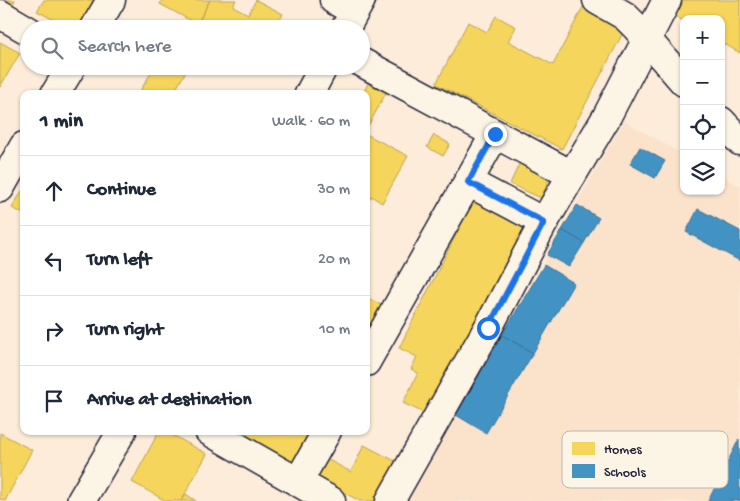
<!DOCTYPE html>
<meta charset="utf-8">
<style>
body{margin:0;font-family:"Gochi Hand",sans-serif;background:#f6f6f7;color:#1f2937}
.controls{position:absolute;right:15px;top:15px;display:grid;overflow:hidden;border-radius:10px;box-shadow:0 1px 4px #0004}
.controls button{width:45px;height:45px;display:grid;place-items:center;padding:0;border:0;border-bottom:1px solid #e0e1e3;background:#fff;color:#1f2937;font:25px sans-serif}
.stop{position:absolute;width:15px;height:15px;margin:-11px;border:4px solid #1a73e8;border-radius:50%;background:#fff}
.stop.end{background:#1a73e8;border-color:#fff;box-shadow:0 1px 5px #0008}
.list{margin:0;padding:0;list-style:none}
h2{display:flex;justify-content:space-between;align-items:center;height:65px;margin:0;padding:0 20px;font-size:21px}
h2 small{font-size:16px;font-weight:400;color:#747a83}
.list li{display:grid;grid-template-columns:32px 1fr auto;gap:15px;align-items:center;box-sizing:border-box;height:70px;padding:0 20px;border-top:1px solid #e0e1e3}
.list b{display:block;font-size:19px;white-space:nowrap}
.list em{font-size:16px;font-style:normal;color:#747a83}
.icon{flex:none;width:28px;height:28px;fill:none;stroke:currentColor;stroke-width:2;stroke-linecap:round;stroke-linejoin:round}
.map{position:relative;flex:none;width:740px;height:501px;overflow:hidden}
.search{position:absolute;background:#fff;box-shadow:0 1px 4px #0004;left:20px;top:20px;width:350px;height:55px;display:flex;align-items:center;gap:12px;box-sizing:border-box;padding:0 18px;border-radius:28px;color:#747a83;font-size:19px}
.panel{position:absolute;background:#fff;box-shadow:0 1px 4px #0004;left:20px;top:90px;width:350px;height:345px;border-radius:10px}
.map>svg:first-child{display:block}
</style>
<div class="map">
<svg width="740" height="501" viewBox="0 0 740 501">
<rect width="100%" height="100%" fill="#fcecd9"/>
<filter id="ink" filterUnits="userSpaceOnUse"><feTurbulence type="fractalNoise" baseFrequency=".02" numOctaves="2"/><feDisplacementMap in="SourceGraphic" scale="10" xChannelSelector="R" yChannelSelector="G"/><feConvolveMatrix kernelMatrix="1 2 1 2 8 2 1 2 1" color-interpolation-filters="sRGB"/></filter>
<g filter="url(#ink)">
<!-- built -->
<polygon fill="#fbe2cb" points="624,121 684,155 684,191 721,191 721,176 740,186 740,501 408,501 456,415 544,265 547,255"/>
<!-- homes -->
<g fill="#f6d55c" stroke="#b69f52">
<polygon points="0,0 15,0 10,10 0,5"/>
<polygon points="44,0 96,0 80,29 59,29 62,24 37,11"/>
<polygon points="162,0 210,0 197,24 160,4"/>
<polygon points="210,0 236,0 233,6 248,14 256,0 283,14 275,29 195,29"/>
<polygon points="676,0 740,0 740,53 721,42 721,19 684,19 684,21 669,13"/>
<polygon points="583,7 625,29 562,149 436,84 468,22 487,32 496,16 516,27 508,41 553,65"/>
<polygon points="124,21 137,29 119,29"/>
<polygon points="0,42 20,53 0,87"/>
<polygon points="155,66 189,66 173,94 142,94 139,93"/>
<polygon points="369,81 387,91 366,130 366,94 363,94"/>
<polygon points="366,134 408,156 382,203 371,196 366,205"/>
<polygon points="434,135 450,144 443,156 427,147"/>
<polygon points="520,162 551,176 541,198 510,184"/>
<polygon points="22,191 24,193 24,214 12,208"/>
<polygon points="476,195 528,221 430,416 403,403 418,373 411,369 417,357 399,348"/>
<polygon points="366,297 385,307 366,341"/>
<polygon points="159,431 165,431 207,454 181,501 166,501 132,482"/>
<polygon points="229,431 317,431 297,468"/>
<polygon points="0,433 32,450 5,501 0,499"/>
<polygon points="364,445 397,462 376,501 360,501 314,477 323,457 351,472"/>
<polygon points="186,494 196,501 181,501"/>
</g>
<!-- schools -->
<g fill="#4393c3" stroke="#39719a">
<polygon points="640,147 665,161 655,178 630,164"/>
<polygon points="577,205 599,218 584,243 562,230"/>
<polygon points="698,209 740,231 740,261 686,232"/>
<polygon points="562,230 584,243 569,267 547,255"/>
<polygon points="544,265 574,283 533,353 502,335"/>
<polygon points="502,335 533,353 486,433 456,415"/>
<polygon points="739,439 740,501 708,501"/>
</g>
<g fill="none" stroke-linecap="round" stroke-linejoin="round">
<defs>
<g id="minor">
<polyline points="334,0 354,11"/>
<polyline points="597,0 625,16 636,27 684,82"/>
<polyline points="0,14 29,31"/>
<polyline points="94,29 111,0"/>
<polyline points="361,62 572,175"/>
<polyline points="55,94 72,66"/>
<polyline points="721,121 740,141"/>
<polyline points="468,182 544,222"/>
<polyline points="0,188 24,146"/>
<polyline points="366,362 495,134"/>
<polyline points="209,431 331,501"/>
<polyline points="298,482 327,431"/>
<polyline points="390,501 488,328 544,222 606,118 667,0"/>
</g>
<g id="secondary">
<polyline points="345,29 361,0"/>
<polyline points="309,94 324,66"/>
<polyline points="81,501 122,431"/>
</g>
</defs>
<!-- minor casing -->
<use href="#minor" stroke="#22223b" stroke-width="31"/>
<!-- secondary casing -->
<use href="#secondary" stroke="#22223b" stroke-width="31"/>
<!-- minor -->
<use href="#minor" stroke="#fcf5e5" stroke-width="28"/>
<!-- secondary -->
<use href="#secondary" stroke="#fcf5e5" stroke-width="28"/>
</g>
</g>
<g fill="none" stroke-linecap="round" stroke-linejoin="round" filter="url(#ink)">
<!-- route -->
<polyline stroke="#1a73e8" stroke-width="6" points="488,328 544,222 468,182 495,134"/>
</g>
<!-- legend -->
<rect x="562" y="431" width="166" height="57" rx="8" fill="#fcf5e5" stroke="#bbb6b2" stroke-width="1"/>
<rect x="572" y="442" width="23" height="13" fill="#f6d55c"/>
<rect x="572" y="464" width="23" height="14" fill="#4393c3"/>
<g font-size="14" fill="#22223b">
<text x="604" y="453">Homes</text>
<text x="604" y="476">Schools</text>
</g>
</svg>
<div class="controls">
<button>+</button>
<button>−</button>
<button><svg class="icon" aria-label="locate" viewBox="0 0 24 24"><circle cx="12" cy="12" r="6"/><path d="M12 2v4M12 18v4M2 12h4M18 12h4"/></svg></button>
<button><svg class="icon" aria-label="layers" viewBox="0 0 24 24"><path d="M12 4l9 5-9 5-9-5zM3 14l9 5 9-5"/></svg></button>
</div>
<div class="stop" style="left:488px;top:328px"></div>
<div class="stop end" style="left:495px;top:134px"></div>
<div class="search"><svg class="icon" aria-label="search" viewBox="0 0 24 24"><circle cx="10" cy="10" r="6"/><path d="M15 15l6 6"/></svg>Search here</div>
<section class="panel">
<h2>1 min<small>Walk · 60 m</small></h2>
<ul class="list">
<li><svg class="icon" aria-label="ahead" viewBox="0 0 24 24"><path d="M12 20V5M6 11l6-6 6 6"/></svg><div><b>Continue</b></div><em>30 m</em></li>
<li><svg class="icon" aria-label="left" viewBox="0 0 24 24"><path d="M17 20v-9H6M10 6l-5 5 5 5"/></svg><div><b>Turn left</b></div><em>20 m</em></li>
<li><svg class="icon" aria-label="right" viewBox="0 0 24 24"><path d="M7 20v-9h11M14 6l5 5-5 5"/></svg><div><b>Turn right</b></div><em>10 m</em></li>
<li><svg class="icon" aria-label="arrive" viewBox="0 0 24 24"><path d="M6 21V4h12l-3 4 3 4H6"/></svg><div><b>Arrive at destination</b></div></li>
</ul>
</section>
</div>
